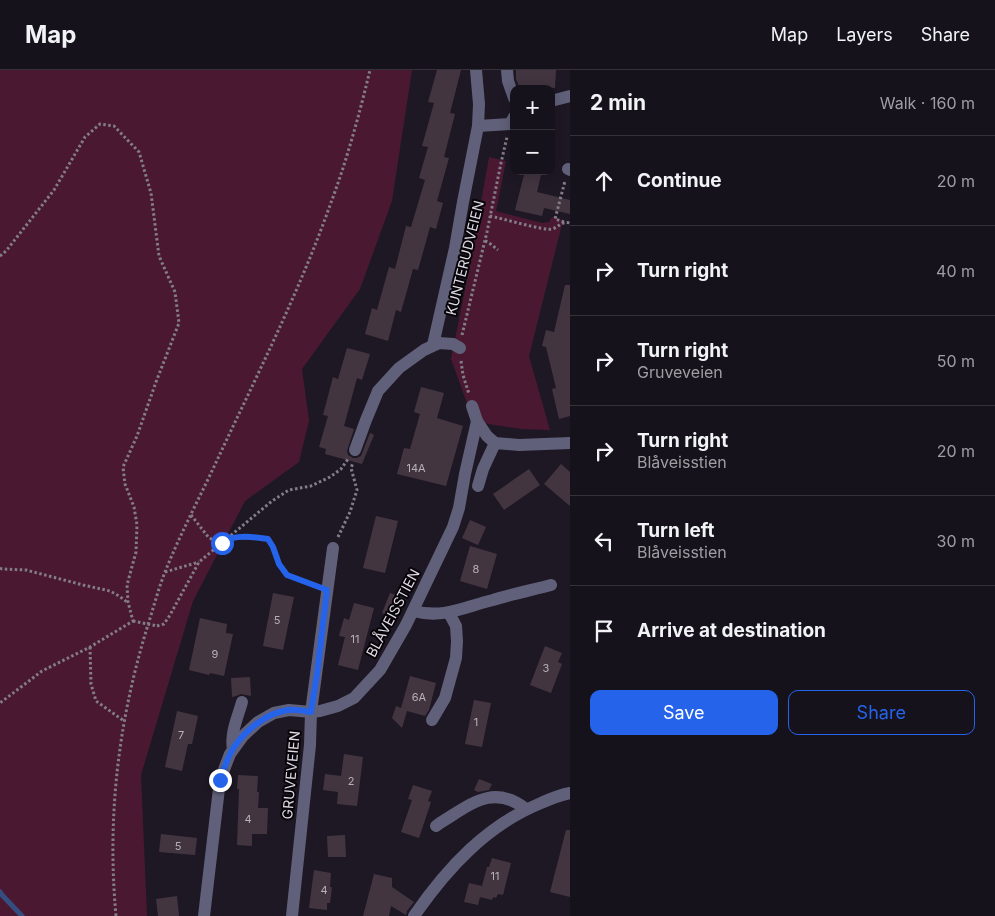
<!DOCTYPE html>
<meta charset="utf-8">
<style>
body{margin:0;font-family:Inter,sans-serif;background:#1f1b24;color:#f1f3f6}
.controls{position:absolute;right:15px;top:15px;display:grid;overflow:hidden;border-radius:10px;box-shadow:0 2px 12px #0003}
.controls button{width:45px;height:45px;display:grid;place-items:center;padding:0;border:0;border-bottom:1px solid #35323a;background:#16121b;color:#f1f3f6;font:25px sans-serif}
.stop{position:absolute;width:15px;height:15px;margin:-11px;border:4px solid #2563eb;border-radius:50%;background:#fff}
.stop.end{background:#2563eb;border-color:#fff;box-shadow:0 1px 5px #0008}
.list{margin:0;padding:0;list-style:none}
h2{display:flex;justify-content:space-between;align-items:center;height:65px;margin:0;padding:0 20px;font-size:21px}
h2 small{font-size:16px;font-weight:400;color:#9e9ea3}
.list li{display:grid;grid-template-columns:32px 1fr auto;gap:15px;align-items:center;box-sizing:border-box;height:90px;padding:0 20px;border-top:1px solid #35323a}
.list b{display:block;font-size:19px;white-space:nowrap}
.list p{margin:0;font-size:16px;white-space:nowrap;color:#9e9ea3}
.list em{font-size:16px;font-style:normal;color:#9e9ea3}
.actions{display:flex;gap:10px;padding:15px 20px}
.actions a{flex:1;padding:11px 0;border:1px solid #2563eb;border-radius:10px;text-align:center;font-size:18px;color:#2563eb}
.actions .main{background:#2563eb;color:#fff}
.icon{flex:none;width:28px;height:28px;fill:none;stroke:currentColor;stroke-width:2;stroke-linecap:round;stroke-linejoin:round}
.map{position:relative;flex:none;width:570px;height:846px;overflow:hidden}
header{display:flex;align-items:center;gap:30px;box-sizing:border-box;height:70px;padding:0 25px;background:#16121b;border-bottom:1px solid #35323a}
header strong{font-size:24px}
nav{display:flex;gap:28px;margin-inline-start:auto;font-size:18px}
main{display:flex}
aside{flex:1;background:#16121b}
.map>svg:first-child{display:block}
</style>
<header>
<strong>Map</strong>
<nav><a>Map</a><a>Layers</a><a>Share</a></nav>
</header>
<main>
<div class="map">
<svg width="570" height="846" viewBox="0 0 570 846">
<rect width="100%" height="100%" fill="#1e1824"/>
<!-- green -->
<g fill="#4a1931">
<polygon points="0,0 412,0 392,131 360,219 302,299 309,351 299,392 245,431 193,531 141,705 147,846 0,846"/>
<polygon points="489,87 506,91 496,141 542,153 549,152 552,147 563,150 529,286 550,360 522,359 488,354 472,347 451,289 470,195"/>
</g>
<g fill="none" stroke-linecap="round" stroke-linejoin="round">
<!-- stream -->
<polyline stroke="#344e80" stroke-width="5" points="0,822 2,825 22,846"/>
</g>
<!-- building -->
<g fill="#423540">
<polygon points="437,0 461,0 450,43 455,44 444,87 449,88 437,131 443,133 436,159 430,157 418,200 413,199 401,242 396,240 388,271 365,264 372,238 377,240 389,197 395,199 406,156 411,157 425,110 419,108 428,77 422,76 434,33 428,32"/>
<polygon points="516,0 556,0 555,18 519,16 516,9"/>
<polygon points="525,101 542,101 537,122 570,130 570,144 544,138 542,146 515,140"/>
<polygon points="565,215 570,215 570,346 559,349 552,319 556,318 546,277 542,276 546,260 554,262"/>
<polygon points="347,278 370,284 362,310 357,308 344,356 354,359 347,381 348,385 353,388 357,388 361,386 370,363 374,365 362,394 325,384 326,379 319,377 328,346 323,345 333,307 338,309"/>
<polygon points="421,317 444,323 437,348 463,356 446,416 397,404 404,378 410,379 420,344 414,342"/>
<polygon points="561,394 570,402 570,436 544,414"/>
<polygon points="529,399 540,415 504,440 493,424"/>
<polygon points="376,446 398,451 385,503 363,498"/>
<polygon points="470,450 486,457 478,475 462,468"/>
<polygon points="470,476 497,484 487,519 460,511"/>
<polygon points="273,523 294,527 283,580 263,576"/>
<polygon points="390,523 406,529 397,550 382,543"/>
<polygon points="354,533 374,538 358,600 338,595 345,567 339,566 344,548 349,550"/>
<polygon points="200,548 227,554 226,563 233,564 224,606 210,603 209,605 189,600"/>
<polygon points="545,576 562,583 558,592 562,594 551,623 530,615"/>
<polygon points="410,606 436,613 429,640 425,646 407,641 402,658 392,648 396,636 401,638"/>
<polygon points="250,607 251,626 241,624 236,626 232,627 231,608"/>
<polygon points="474,630 491,633 482,677 465,674"/>
<polygon points="177,641 198,646 192,674 188,674 182,701 165,697"/>
<polygon points="344,684 363,687 357,736 337,734 338,722 323,720 325,704 341,706"/>
<polygon points="238,705 258,706 257,722 259,722 258,738 268,738 267,764 252,764 252,776 237,775 239,719 237,719"/>
<polygon points="479,709 492,714 489,720 478,722 474,720"/>
<polygon points="413,715 432,721 428,731 431,732 419,768 401,762 412,730 408,729"/>
<polygon points="566,760 570,760 570,827 550,822"/>
<polygon points="161,764 197,768 195,785 159,782"/>
<polygon points="345,765 346,787 328,787 327,766"/>
<polygon points="492,788 511,793 503,825 498,824 496,828 493,827 492,830 480,827 478,835 464,832 469,813 482,816 487,797 489,797"/>
<polygon points="314,800 331,803 330,817 332,817 330,833 327,833 327,840 309,838"/>
<polygon points="374,804 392,808 392,817 414,832 407,841 406,845 391,836 389,846 363,846"/>
<polygon points="177,826 179,846 158,846 156,829"/>
</g>
<g fill="none" stroke-linecap="round" stroke-linejoin="round">
<!-- path -->
<g stroke="#837d88" stroke-width="3" stroke-dasharray="2.5 2.5" stroke-linecap="butt">
<path d="M490,146C501,148 544,161 552,159C559,157 561,151 570,153"/>
<polyline points="564,152 555,149 565,111"/>
<polyline points="485,171 488,172 498,180"/>
<polyline points="0,186 6,181 54,120 85,67 100,54 114,56 139,82 151,123 159,186 175,222 179,253 156,312 137,366 123,397 125,414 134,437 137,455 136,482 127,515 128,532 133,551 90,577 42,601 0,633"/>
<polyline points="462,265 487,162 501,93 507,67"/>
<polyline points="461,291 463,305 469,324"/>
<polyline points="191,445 209,468 222,473"/>
<polyline points="338,467 350,442 357,420 351,398 353,393"/>
<path d="M228,469L256,467L268,469C274,479 278,498 288,505C293,509 308,513 315,515"/>
<polyline points="0,498 2,499 26,500 83,515 110,521 119,526 127,532"/>
<polyline points="165,502 199,492"/>
<polyline points="157,556 164,554 170,545 199,492 272,431 289,420 311,416 330,407 341,399 348,389"/>
<polyline points="90,577 91,614 96,631 124,651"/>
<path d="M116,846C107,747 118,653 147,558C153,539 158,520 165,502C181,462 202,423 220,384C258,303 299,222 329,138C346,93 359,46 370,0"/>
</g>
<!-- minor -->
<g stroke="#60607a" stroke-width="12">
<polyline points="507,0 508,11 514,28"/>
<polyline points="551,31 570,26"/>
<polyline points="478,56 510,54 514,47"/>
<polyline points="568,99 570,100"/>
<polyline points="433,275 455,178 463,132 478,56 479,34 476,0"/>
<polyline points="472,336 477,351 487,366 495,373 519,375 570,373"/>
<polyline points="355,380 366,350 378,321 399,298 424,280 439,273 453,274 460,278"/>
<polyline points="478,416 483,399 495,373"/>
<path d="M413,541C444,549 464,537 493,530C512,524 532,520 551,515"/>
<polyline points="432,650 445,628 456,588 457,571 456,556 449,543"/>
<path d="M233,679C230,663 238,647 242,632"/>
<path d="M436,756L440,753C470,735 493,713 526,739"/>
<polyline points="204,846 220,710 230,684 243,666 258,652 274,643 289,640 311,642 320,641 338,636 354,628 380,600 406,555 453,457 459,438 465,404 477,351"/>
<polyline points="292,846 310,675 311,642 333,478"/>
<path d="M414,846C447,798 487,755 541,733C550,729 560,725 570,723"/>
</g>
<!-- path-bridge -->
<polyline stroke="#837d88" stroke-width="3" stroke-dasharray="2.5 2.5" stroke-linecap="butt" points="133,551 157,556"/>
</g>
<g fill="none" stroke-linecap="round" stroke-linejoin="round">
<!-- route -->
<path stroke="#2563eb" stroke-width="6" d="M220,710C223,701 226,692 230,684C240,664 265,643 288,640C295,639 304,641 311,642L317,604L327,520L287,505L279,494L273,477L268,469C256,467 232,464 222,473"/>
</g>
<g text-anchor="middle" stroke-width="4" stroke-linejoin="round" paint-order="stroke">
<!-- number labels -->
<g font-size="11" fill="#b8b1ba">
<text x="416" y="402">14A</text>
<text x="476" y="503">8</text>
<text x="277" y="554">5</text>
<text x="355" y="573">11</text>
<text x="215" y="588">9</text>
<text x="546" y="602">3</text>
<text x="419" y="631">6A</text>
<text x="476" y="656">1</text>
<text x="181" y="669">7</text>
<text x="351" y="715">2</text>
<text x="248" y="753">4</text>
<text x="178" y="780">5</text>
<text x="495" y="810">11</text>
<text x="324" y="824">4</text>
</g>
<!-- street labels -->
<g font-size="14" fill="#dfdae3" stroke="#070509">
<text transform="translate(465 188) rotate(-76)" y="5">KUNTERUDVEIEN</text>
<text transform="translate(393 543) rotate(-62)" y="5">BLÅVEISSTIEN</text>
<text transform="translate(291 705) rotate(-85)" y="5">GRUVEVEIEN</text>
</g>
</g>
</svg>
<div class="controls">
<button>+</button>
<button>−</button>
</div>
<div class="stop" style="left:222px;top:473px"></div>
<div class="stop end" style="left:220px;top:710px"></div>
</div>
<aside>
<h2>2 min<small>Walk · 160 m</small></h2>
<ul class="list">
<li><svg class="icon" aria-label="ahead" viewBox="0 0 24 24"><path d="M12 20V5M6 11l6-6 6 6"/></svg><div><b>Continue</b></div><em>20 m</em></li>
<li><svg class="icon" aria-label="right" viewBox="0 0 24 24"><path d="M7 20v-9h11M14 6l5 5-5 5"/></svg><div><b>Turn right</b></div><em>40 m</em></li>
<li><svg class="icon" aria-label="right" viewBox="0 0 24 24"><path d="M7 20v-9h11M14 6l5 5-5 5"/></svg><div><b>Turn right</b><p>Gruveveien</p></div><em>50 m</em></li>
<li><svg class="icon" aria-label="right" viewBox="0 0 24 24"><path d="M7 20v-9h11M14 6l5 5-5 5"/></svg><div><b>Turn right</b><p>Blåveisstien</p></div><em>20 m</em></li>
<li><svg class="icon" aria-label="left" viewBox="0 0 24 24"><path d="M17 20v-9H6M10 6l-5 5 5 5"/></svg><div><b>Turn left</b><p>Blåveisstien</p></div><em>30 m</em></li>
<li><svg class="icon" aria-label="arrive" viewBox="0 0 24 24"><path d="M6 21V4h12l-3 4 3 4H6"/></svg><div><b>Arrive at destination</b></div></li>
</ul>
<div class="actions"><a class="main">Save</a><a>Share</a></div>
</aside>
</main>
